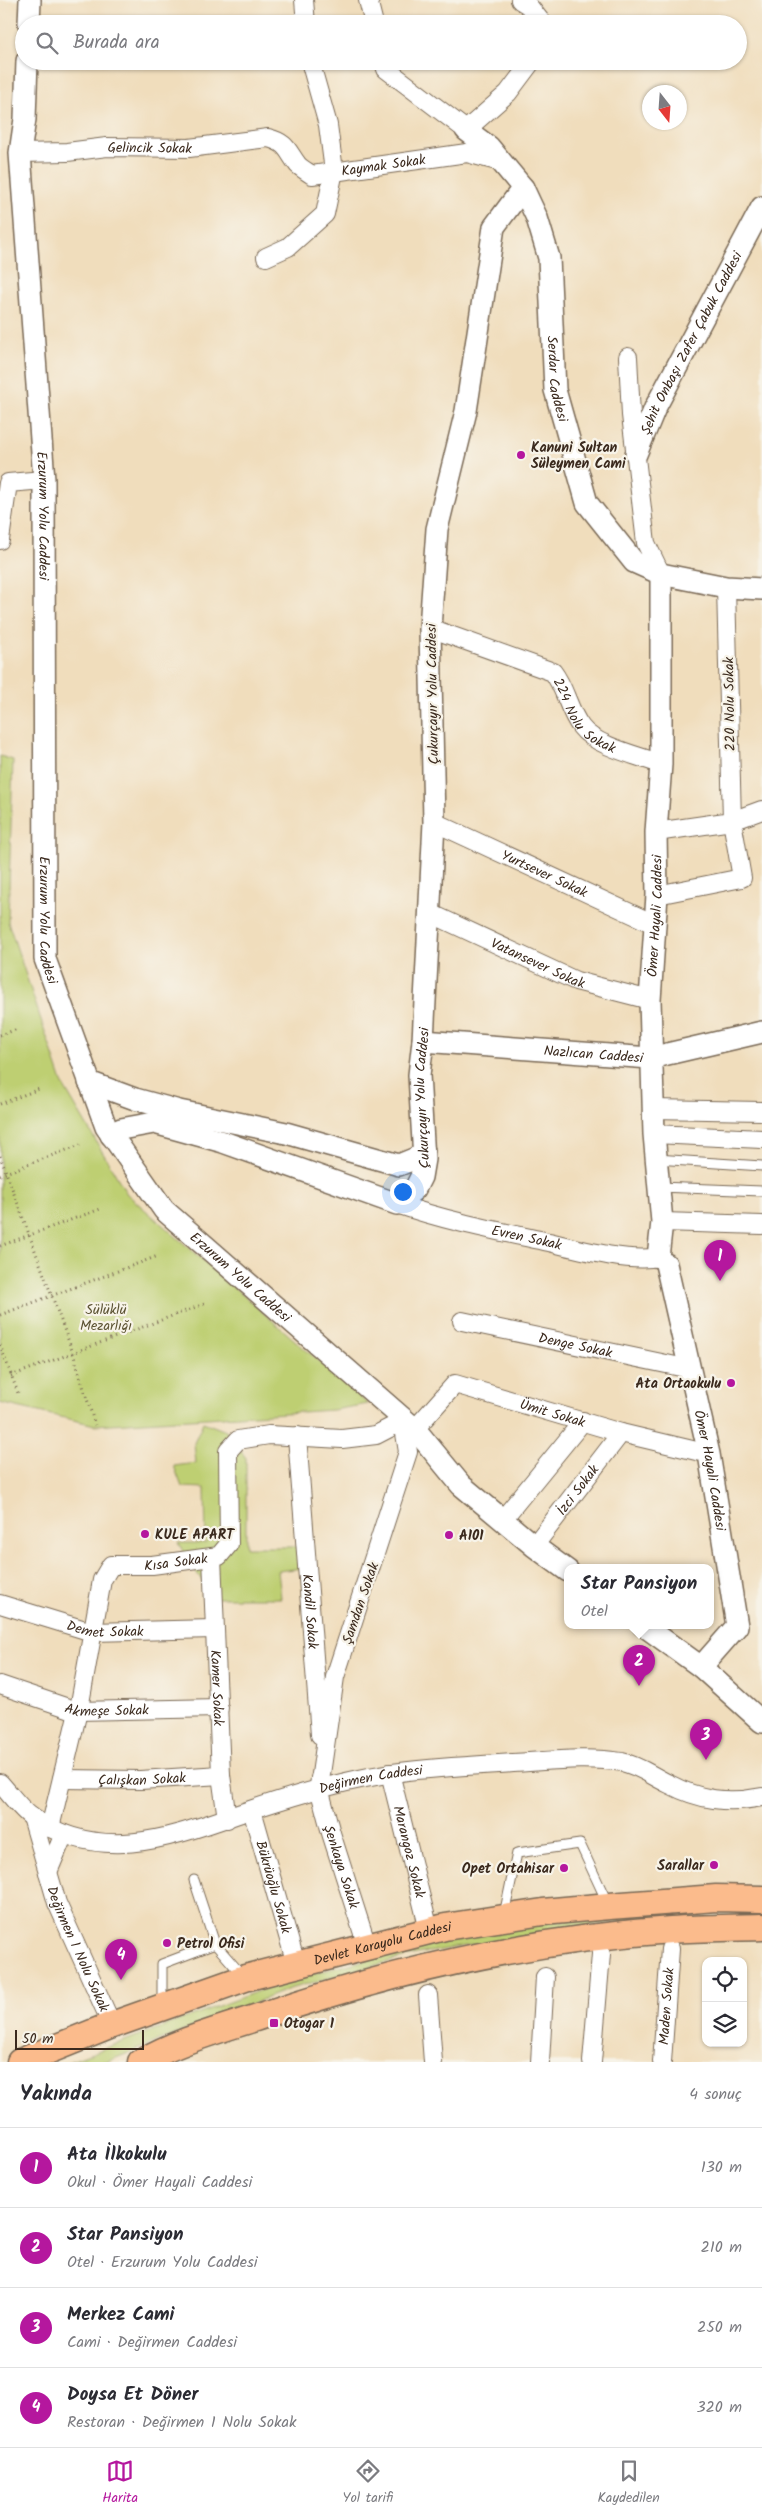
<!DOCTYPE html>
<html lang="tr">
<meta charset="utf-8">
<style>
body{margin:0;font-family:Kalam,sans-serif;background:#f2f2f3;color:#2b2b33}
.controls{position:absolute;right:15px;bottom:15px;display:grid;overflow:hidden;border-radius:10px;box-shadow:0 1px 4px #0004}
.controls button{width:45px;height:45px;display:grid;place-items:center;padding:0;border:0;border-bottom:1px solid #e1e1e2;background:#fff;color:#2b2b33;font:25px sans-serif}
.compass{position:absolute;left:642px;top:85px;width:45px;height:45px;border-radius:50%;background:#fff;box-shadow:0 1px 4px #0004;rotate:163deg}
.scale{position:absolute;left:15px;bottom:12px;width:129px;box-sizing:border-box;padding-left:5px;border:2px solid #3b2a1e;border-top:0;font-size:14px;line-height:18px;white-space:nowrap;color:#3b2a1e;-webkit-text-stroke:4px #f7f3e8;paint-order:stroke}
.you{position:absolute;left:402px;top:1191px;width:18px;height:18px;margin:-12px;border:4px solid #fff;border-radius:50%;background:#1a73e8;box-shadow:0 0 0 8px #1a73e833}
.badge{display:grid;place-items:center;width:32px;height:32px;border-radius:50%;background:#b5179e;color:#fff;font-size:16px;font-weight:700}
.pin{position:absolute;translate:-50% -41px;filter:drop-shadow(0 1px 2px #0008)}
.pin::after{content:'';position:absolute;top:26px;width:18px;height:15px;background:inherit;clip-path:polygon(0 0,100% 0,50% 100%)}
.popup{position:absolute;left:564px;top:1564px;width:150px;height:65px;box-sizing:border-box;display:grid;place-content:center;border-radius:10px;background:#fff;filter:drop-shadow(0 1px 4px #0005);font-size:16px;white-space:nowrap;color:#7c7c81}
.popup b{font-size:19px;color:#2b2b33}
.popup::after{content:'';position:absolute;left:50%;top:100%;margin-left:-10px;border:10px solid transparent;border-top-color:#fff}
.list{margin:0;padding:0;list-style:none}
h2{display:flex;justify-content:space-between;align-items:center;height:65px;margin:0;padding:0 20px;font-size:21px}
h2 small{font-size:16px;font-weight:400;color:#7c7c81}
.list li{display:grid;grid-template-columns:32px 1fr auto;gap:15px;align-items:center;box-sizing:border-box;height:80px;padding:0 20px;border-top:1px solid #e1e1e2}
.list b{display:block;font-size:19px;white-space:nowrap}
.list p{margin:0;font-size:16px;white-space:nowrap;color:#7c7c81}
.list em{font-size:16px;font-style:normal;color:#7c7c81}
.icon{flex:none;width:28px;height:28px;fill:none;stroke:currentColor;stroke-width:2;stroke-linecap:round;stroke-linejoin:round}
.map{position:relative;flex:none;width:762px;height:2062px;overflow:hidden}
.search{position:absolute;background:#fff;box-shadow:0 1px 4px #0004;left:15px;right:15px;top:15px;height:55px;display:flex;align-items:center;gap:12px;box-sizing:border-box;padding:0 18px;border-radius:28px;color:#7c7c81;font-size:19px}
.sheet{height:385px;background:#fff}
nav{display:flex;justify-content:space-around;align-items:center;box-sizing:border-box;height:70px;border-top:1px solid #e1e1e2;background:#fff;font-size:14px;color:#7c7c81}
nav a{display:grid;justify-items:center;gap:2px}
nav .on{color:#b5179e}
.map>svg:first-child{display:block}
</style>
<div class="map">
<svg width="762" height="2062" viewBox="0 0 762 2062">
<rect width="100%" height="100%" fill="#f7f3e8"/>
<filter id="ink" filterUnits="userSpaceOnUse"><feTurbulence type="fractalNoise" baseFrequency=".02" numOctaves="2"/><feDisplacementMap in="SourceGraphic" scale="10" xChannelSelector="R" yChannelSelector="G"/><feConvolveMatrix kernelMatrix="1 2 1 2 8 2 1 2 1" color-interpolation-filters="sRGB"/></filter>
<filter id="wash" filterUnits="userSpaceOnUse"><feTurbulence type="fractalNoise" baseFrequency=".0096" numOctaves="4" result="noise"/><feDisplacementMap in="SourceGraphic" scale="20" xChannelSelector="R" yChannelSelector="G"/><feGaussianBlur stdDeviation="1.12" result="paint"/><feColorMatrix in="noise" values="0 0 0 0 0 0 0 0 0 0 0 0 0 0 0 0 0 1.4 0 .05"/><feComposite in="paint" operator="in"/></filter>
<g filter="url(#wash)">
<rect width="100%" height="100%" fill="#f0ddbc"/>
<!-- green -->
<g fill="#becf72" stroke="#7c7c48">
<polygon points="0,756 13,760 8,922 63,1085 127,1194 368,1404 333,1410 95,1425 0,1403"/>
<polygon points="203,1422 226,1431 246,1458 246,1547 300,1547 303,1568 278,1571 281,1598 213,1598 178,1543 206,1543 205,1488 182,1487 174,1466 196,1463 194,1443"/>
<polygon points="686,1910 417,1954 289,1989 106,2062 68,2062 288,1980 417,1947 535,1923"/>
</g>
</g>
<g filter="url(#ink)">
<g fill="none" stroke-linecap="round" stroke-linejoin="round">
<defs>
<g id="service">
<polyline points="656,1159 762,1166"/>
<polyline points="659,1187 762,1191"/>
<polyline points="194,1880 215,1944"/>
<polyline points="504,1915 517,1853 580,1844 608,1904"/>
<polyline points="162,2004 162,1964 215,1944 243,1976"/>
</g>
<g id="minor">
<polyline points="304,0 306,24"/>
<polyline points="368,0 374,24"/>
<polyline points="520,0 528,5 543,24"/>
<polyline points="384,61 386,69 466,130 508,93 532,61"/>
<path id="s1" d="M20,153L67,152L107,147L189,148L268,138C288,143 287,151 298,165C302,169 308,172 312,175L467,153L501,162"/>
<polyline points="266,257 288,247 325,214 334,171 328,125 310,61"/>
<polyline points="628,357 631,415 646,543 661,574"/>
<polyline points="0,540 8,483 44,480"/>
<path id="s2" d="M430,628L553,672C566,689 568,710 581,727C595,746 639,756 661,764"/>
<path id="s3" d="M434,822L656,925"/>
<polyline points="656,832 732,821 762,810"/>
<polyline points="657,895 742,878 732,821 726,587"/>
<path id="s4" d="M430,913L576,981L650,1000"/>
<polyline points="652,1109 762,1111"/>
<polyline points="654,1134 762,1139"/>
<path id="s5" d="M397,1204C446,1221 498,1231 549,1242C578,1249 630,1263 658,1257"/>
<polyline points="662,1222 762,1225"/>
<path id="s6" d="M462,1321L690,1369"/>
<path id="s7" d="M415,1429L455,1384L621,1433L709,1454"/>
<path id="s8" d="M297,1436L320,1735"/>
<polyline points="503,1519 583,1421"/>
<path id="s9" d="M534,1546L621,1433"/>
<path id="s10" d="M212,1557L221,1775L227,1819"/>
<path id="s11" d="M0,1604L92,1632L214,1629"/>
<path id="s12" d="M0,1685L77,1711L219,1708"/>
<path id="s13" d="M390,1773L429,1930"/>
<path id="s14" d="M320,1778L319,1788L331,1833L367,1946"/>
<path id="s15" d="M62,1779L140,1780L221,1775"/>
<path id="s16" d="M0,1783C10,1794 21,1810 33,1818C107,1867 178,1834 253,1809C298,1794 345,1780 393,1773C433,1767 473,1766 513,1763C549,1761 586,1756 622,1762C640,1766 652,1776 669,1784C699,1800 728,1804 762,1797"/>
<path id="s17" d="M252,1810L296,1964"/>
<path id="s18" d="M32,1817L57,1903L112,2025"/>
<path id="s19" d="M50,1828L80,1703L102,1580L111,1565H152L219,1556L229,1544L228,1451L238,1440L269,1435L342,1439L376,1435L403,1421L408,1452L335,1677L319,1788"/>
<polyline points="48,1872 64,1834"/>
<polyline points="428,1995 433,2062"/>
<polyline points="540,2062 545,1977"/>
<polyline points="592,2062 601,1954"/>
<path id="s20" d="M662,2062L670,1949"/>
</g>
<g id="tertiary">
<polyline points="29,24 30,0"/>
<path id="s21" d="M27,61L25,119L20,153L44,480L45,959L106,1127L164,1210L415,1429L461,1485L534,1546L568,1571"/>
<path id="s22" d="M466,130L489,147L523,188L537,218L549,258L555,390L587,503L634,562L661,574L726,587L762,589"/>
<path id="s23" d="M636,454L655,408L762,207"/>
<path id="s24" d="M423,1041L650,1058L762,1032"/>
<polyline points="89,1082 135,1099 179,1111 286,1133 399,1165 416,1158 424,1151"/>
<path id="s25" d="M111,1135L121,1129L154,1123L223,1142L397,1204L415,1189L421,1177L424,1159L419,1075L423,1041L434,822L430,628L437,529L466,411L494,227L523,188"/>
<path id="s26" d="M658,1257L662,1222L654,1134L650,1000L657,895L656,832L661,764V574"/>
<path id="s27" d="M666,1264L709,1454L737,1626L701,1667"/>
<polyline points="643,1625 701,1667 762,1722"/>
</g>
<g id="primary">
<path id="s28" d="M20,2062L112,2025L245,1978L445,1927L543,1912L609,1906L716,1898L762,1899"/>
<path d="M141,2062C179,2040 223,2029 264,2015C394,1971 534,1939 671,1930C701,1928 732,1928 762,1927"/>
</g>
</defs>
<!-- service casing -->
<use href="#service" stroke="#7a6955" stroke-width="11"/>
<!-- minor casing -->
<use href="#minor" stroke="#7a6955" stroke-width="20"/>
<!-- tertiary casing -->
<use href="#tertiary" stroke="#7a6955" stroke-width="24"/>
<!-- primary casing -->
<use href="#primary" stroke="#7a6955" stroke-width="29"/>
<!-- path -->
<g stroke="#7a6955" stroke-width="3" stroke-dasharray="1 4" stroke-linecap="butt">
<polyline points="0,1035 18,1029"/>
<polyline points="0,1104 39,1089"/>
<polyline points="0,1156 73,1353 95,1425"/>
<polyline points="0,1175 80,1145"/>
<polyline points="0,1246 103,1208"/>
<polyline points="0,1315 158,1256"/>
<polyline points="0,1345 18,1393"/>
<polyline points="11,1376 207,1303"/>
</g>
<!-- service -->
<use href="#service" stroke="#fff" stroke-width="9"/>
<!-- minor -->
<use href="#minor" stroke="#fff" stroke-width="18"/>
<!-- tertiary -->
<use href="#tertiary" stroke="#fff" stroke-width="21"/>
<!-- primary -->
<use href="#primary" stroke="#fbbb8c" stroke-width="26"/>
</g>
</g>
<!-- markers -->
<g fill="#b5179e" stroke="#f7f3e8" stroke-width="2">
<circle cx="521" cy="455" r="5"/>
<circle cx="731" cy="1383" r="5"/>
<circle cx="145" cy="1534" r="5"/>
<circle cx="449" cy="1535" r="5"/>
<circle cx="714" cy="1865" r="5"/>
<circle cx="564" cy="1868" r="5"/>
<circle cx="167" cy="1943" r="5"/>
<rect x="269" y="2018" width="10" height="10" rx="2.5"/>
</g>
<g text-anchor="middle" stroke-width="4.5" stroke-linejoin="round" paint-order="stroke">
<!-- street labels -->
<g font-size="14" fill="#3b2a1e" stroke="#f7f3e8">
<text dy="5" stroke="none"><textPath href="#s1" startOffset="130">Gelincik Sokak</textPath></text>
<text dy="5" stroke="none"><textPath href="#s1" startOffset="380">Kaymak Sokak</textPath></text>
<text dy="5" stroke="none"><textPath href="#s23" startOffset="124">Şehit Onbaşı Zafer Çabuk Caddesi</textPath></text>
<text dy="5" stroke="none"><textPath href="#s22" startOffset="278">Serdar Caddesi</textPath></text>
<text dy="5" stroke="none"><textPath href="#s21" startOffset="456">Erzurum Yolu Caddesi</textPath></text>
<text transform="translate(432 694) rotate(-91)" y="5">Çukurçayır Yolu Caddesi</text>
<text transform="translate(729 704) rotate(-91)" y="5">220 Nolu Sokak</text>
<text dy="5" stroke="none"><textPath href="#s2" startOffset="186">224 Nolu Sokak</textPath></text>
<text dy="5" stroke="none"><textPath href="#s3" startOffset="122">Yurtsever Sokak</textPath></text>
<text dy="5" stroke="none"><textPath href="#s26" startOffset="342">Ömer Hayali Caddesi</textPath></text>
<text dy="5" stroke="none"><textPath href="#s21" startOffset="861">Erzurum Yolu Caddesi</textPath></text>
<text dy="5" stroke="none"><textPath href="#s4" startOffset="119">Vatansever Sokak</textPath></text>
<text dy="5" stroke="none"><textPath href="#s24" startOffset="171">Nazlıcan Caddesi</textPath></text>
<text dy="5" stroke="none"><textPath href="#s25" startOffset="418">Çukurçayır Yolu Caddesi</textPath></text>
<text dy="5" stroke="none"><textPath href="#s5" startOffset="134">Evren Sokak</textPath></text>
<text dy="5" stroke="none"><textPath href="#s21" startOffset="1281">Erzurum Yolu Caddesi</textPath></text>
<text dy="5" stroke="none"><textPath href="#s6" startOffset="116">Denge Sokak</textPath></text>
<text dy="5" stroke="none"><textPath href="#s7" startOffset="162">Ümit Sokak</textPath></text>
<text dy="5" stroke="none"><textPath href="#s27" startOffset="211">Ömer Hayali Caddesi</textPath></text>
<text dy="5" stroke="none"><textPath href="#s9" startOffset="71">İzci Sokak</textPath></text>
<text dy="5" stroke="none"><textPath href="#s19" startOffset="336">Kısa Sokak</textPath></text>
<text transform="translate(360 1603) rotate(-71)" y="5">Şamdan Sokak</text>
<text dy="5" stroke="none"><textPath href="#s8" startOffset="176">Kandil Sokak</textPath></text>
<text dy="5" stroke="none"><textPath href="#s11" startOffset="109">Demet Sokak</textPath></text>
<text dy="5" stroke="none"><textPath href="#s10" startOffset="131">Kamer Sokak</textPath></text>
<text dy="5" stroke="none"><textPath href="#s12" startOffset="111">Akmeşe Sokak</textPath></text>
<text dy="5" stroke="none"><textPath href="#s15" startOffset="80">Çalışkan Sokak</textPath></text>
<text dy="5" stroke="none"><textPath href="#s16" startOffset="400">Değirmen Caddesi</textPath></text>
<text dy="5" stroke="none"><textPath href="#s13" startOffset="81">Marangoz Sokak</textPath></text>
<text dy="5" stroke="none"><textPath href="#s14" startOffset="92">Şenkaya Sokak</textPath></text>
<text dy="5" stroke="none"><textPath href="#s17" startOffset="80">Bükrüoğlu Sokak</textPath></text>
<text dy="5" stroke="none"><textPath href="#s28" startOffset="382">Devlet Karayolu Caddesi</textPath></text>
<text dy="5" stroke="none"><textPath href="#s18" startOffset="140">Değirmen 1 Nolu Sokak</textPath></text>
<text dy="5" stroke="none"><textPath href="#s20" startOffset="56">Maden Sokak</textPath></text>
</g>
<!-- poi labels -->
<g font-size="14" font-weight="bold" fill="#3b2a1e" stroke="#f7f3e8" text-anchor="start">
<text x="531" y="452">Kanuni Sultan<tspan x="531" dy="16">Süleymen Cami</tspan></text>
<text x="721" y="1388" text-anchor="end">Ata Ortaokulu</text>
<text x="155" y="1539">KULE APART</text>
<text x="459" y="1540">A101</text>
<text x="704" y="1870" text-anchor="end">Sarallar</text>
<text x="554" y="1873" text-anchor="end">Opet Ortahisar</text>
<text x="177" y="1948">Petrol Ofisi</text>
<text x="284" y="2028">Otogar 1</text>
</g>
<!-- park labels -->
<g font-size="14" fill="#5c5333" stroke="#f7f3e8">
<text x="106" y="1314">Sülüklü<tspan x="106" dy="16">Mezarlığı</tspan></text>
</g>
</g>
</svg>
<div class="controls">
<button><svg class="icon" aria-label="locate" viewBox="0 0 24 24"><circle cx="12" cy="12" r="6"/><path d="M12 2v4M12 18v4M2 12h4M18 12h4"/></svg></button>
<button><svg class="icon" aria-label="layers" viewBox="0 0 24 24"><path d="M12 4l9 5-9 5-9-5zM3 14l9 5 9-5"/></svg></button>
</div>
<svg class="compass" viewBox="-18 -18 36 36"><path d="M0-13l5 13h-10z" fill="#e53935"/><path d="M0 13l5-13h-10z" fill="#7c7c81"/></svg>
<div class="scale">50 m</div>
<div class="you"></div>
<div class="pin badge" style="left:720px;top:1281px">1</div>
<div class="pin badge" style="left:639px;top:1686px">2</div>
<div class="popup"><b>Star Pansiyon</b>Otel</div>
<div class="pin badge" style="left:706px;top:1760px">3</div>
<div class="pin badge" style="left:121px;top:1980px">4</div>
<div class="search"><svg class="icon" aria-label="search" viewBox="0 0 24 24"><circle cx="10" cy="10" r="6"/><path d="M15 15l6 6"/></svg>Burada ara</div>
</div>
<section class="sheet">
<h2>Yakında<small>4 sonuç</small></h2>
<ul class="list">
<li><span class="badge">1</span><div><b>Ata İlkokulu</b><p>Okul · Ömer Hayali Caddesi</p></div><em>130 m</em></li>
<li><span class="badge">2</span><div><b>Star Pansiyon</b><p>Otel · Erzurum Yolu Caddesi</p></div><em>210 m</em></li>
<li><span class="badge">3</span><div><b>Merkez Cami</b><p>Cami · Değirmen Caddesi</p></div><em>250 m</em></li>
<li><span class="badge">4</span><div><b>Doysa Et Döner</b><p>Restoran · Değirmen 1 Nolu Sokak</p></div><em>320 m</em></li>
</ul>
</section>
<nav>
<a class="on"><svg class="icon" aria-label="map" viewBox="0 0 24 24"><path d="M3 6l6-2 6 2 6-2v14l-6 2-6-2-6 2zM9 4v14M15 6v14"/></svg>Harita</a>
<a><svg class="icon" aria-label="directions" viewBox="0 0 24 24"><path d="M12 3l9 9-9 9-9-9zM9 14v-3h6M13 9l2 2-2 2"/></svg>Yol tarifi</a>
<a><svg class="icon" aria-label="saved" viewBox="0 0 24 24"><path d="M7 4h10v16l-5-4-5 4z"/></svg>Kaydedilen</a>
</nav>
